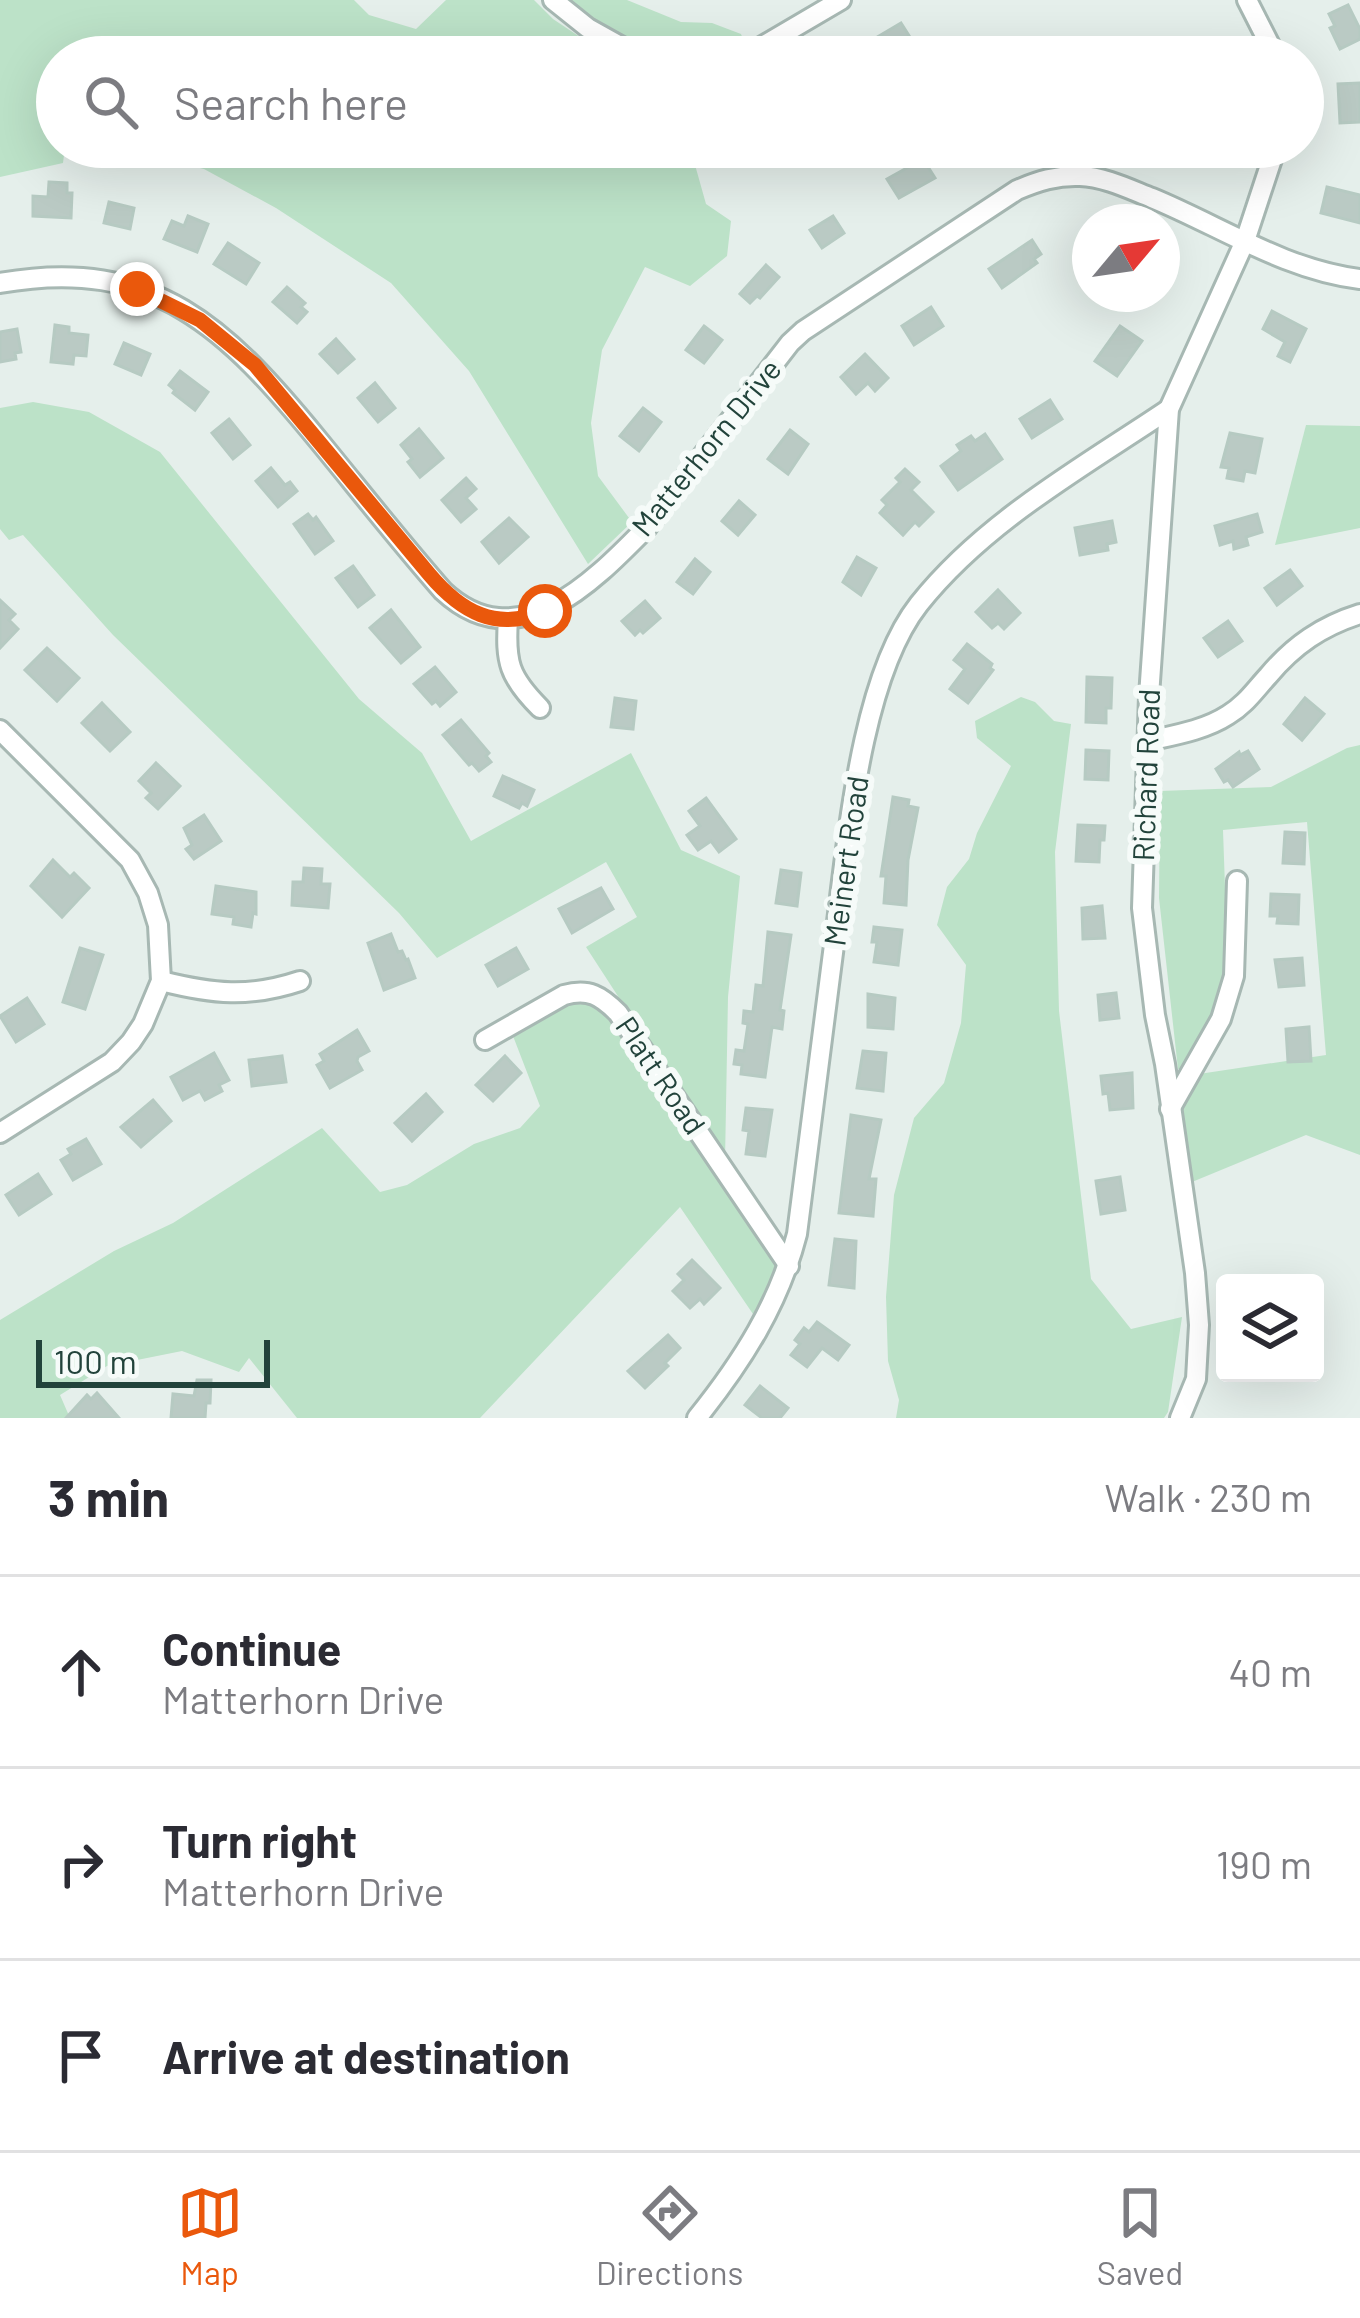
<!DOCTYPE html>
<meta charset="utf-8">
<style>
body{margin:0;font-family:Barlow,sans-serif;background:#f7f7f7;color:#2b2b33}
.controls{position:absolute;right:36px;bottom:36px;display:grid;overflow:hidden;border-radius:12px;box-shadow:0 12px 48px #0002}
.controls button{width:108px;height:108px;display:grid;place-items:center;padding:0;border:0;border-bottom:3px solid #e1e1e2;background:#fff;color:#2b2b33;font:60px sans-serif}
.compass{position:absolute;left:1072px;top:204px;width:108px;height:108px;border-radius:50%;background:#fff;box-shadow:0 12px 48px #0002;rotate:61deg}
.scale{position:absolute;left:36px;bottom:30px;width:234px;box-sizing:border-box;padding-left:12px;border:6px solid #22433b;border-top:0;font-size:33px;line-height:42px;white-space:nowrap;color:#22433b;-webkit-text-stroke:9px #f6fbf9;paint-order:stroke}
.stop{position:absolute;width:36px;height:36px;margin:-27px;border:9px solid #ea580c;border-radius:50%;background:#fff}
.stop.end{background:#ea580c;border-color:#fff;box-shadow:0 3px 12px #0008}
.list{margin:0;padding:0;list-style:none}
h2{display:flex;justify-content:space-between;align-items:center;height:156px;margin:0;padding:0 48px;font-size:51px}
h2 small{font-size:39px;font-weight:400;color:#7c7c81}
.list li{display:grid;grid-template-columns:78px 1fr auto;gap:36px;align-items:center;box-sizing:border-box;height:192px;padding:0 48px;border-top:3px solid #e1e1e2}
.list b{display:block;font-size:45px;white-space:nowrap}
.list p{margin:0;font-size:39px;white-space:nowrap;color:#7c7c81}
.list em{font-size:39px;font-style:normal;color:#7c7c81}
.icon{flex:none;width:66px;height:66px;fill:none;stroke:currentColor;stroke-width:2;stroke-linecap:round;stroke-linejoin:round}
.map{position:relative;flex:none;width:1360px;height:1418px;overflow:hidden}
.search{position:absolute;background:#fff;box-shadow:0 12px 48px #0002;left:36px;right:36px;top:36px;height:132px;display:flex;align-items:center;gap:30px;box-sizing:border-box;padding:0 42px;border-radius:66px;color:#7c7c81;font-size:45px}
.sheet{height:732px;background:#fff}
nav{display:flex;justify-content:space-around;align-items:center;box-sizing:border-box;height:168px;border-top:3px solid #e1e1e2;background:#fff;font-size:33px;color:#7c7c81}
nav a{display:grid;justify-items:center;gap:6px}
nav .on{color:#ea580c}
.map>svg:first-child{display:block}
</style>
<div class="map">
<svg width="1360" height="1418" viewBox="0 0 1360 1418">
<rect width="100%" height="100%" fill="#e5efeb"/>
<!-- green -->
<g fill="#bce2c8">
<polygon points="0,0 354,0 369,15 416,29 446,0 534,0 553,19 610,57 57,57 57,147 65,147 63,163 0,177"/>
<path d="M568,0H627L681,22L712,23L741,34L746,47C734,50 721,56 709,57C663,62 601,30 568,0Z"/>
<polygon points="164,147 690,147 706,204 731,221 727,256 690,286 645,267 602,350 591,423 598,476 632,522 588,564 469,371 391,283 276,208 204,169 163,159"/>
<polygon points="33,402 89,412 160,452 359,699 422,753 471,841 631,753 681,850 740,876 728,997 725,1161 586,947 637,917 606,862 437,958 399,913 113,635 23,535 9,540 0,529 0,408"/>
<polygon points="1306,425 1360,426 1360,528 1275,545"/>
<polygon points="1021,697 1035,702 1054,721 1071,724 1055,852 1059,1011 1091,1279 1131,1329 1182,1317 1168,1412 1164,1418 896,1418 899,1400 888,1361 886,1297 894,1195 914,1118 944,1083 961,1023 966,965 937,925 947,887 969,859 977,833 1011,766 977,738 975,721"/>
<polygon points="1360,745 1360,1155 1306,1135 1192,1182 1179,1114 1199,1074 1326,1055 1307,822 1223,830 1228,973 1213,1013 1183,1070 1178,1069 1159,898 1160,791 1271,787 1347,748"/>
<polygon points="575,1001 599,1005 620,1020 775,1263 771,1285 753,1314 680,1207 480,1418 297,1418 249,1358 239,1372 182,1351 107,1366 60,1395 70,1418 0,1418 0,1320 114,1251 173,1223 322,1128 380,1192 407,1185 474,1144 520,1128 540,1106 513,1036"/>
</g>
<!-- building -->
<g fill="#bacac4" stroke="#b6cac2" stroke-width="3">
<polygon points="1348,5 1360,29 1360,39 1340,49 1330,28 1335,26 1329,14"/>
<polygon points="901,23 913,42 885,57 874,39"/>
<polygon points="1360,83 1360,122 1340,123 1338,84"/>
<polygon points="923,159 935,178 899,198 887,179"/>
<polygon points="49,182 67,183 67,193 72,193 71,218 33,216 33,196 48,197"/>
<polygon points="1327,187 1360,195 1360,223 1321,213"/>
<polygon points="109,202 134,208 130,229 104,223"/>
<polygon points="188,216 208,224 197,252 164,239 172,221 184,226"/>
<polygon points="833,216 844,233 822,248 810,230"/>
<polygon points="1032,240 1041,254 1034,259 1037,263 1002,288 989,269"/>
<polygon points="228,243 259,263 246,284 214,264"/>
<polygon points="766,265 779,277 760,298 757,296 750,303 740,294"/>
<polygon points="287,287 305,303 301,307 307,312 297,323 273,302"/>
<polygon points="931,307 943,326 914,345 902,326"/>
<polygon points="1272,311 1306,329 1290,362 1278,356 1285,342 1263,329"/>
<polygon points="55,325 69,327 69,333 88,335 86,356 74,355 73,364 51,362"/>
<polygon points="704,326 722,340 704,363 686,350"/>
<polygon points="1120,326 1142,341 1117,376 1095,361"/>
<polygon points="17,329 21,352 15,353 16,359 0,362 0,332"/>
<polygon points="336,339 354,359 338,373 320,354"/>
<polygon points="124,343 150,354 141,375 115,364"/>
<polygon points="865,354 888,378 875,391 868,383 856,394 841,377"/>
<polygon points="180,371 208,392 195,410 173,393 175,390 169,385"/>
<polygon points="375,383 395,408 378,422 358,398"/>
<polygon points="1050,400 1062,419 1032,438 1020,419"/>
<polygon points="643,408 661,422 639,451 620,436"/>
<polygon points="229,419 250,445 233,459 212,433"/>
<polygon points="419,429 443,458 420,477 408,462 412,459 401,445"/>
<polygon points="790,430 808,444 788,474 768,459"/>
<polygon points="1230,433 1262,439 1255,473 1245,471 1243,481 1227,478 1229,468 1221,467"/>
<polygon points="985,434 1002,459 958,490 941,466 961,451 957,445 971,436 975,441"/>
<polygon points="271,468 285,485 290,482 297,491 278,507 256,481"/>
<polygon points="905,469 919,482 911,490 933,512 919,526 915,522 903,535 880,513 887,505 882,500 900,482 896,478"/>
<polygon points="466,478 476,489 466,498 476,509 461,522 442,500"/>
<polygon points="739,501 755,515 738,535 722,521"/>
<polygon points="308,514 313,520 316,517 333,541 315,554 294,524"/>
<polygon points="1257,514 1262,532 1246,537 1248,545 1234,549 1233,541 1220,545 1215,526"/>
<polygon points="509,518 528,537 499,563 482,542"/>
<polygon points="1112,521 1116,542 1107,544 1108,550 1080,555 1075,528"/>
<polygon points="857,557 876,568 861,595 843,582"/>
<polygon points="695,559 710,572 693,594 677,582"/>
<polygon points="353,566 374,595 358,607 336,578"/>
<polygon points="1290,570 1302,586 1277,605 1265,588"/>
<polygon points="998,590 1020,613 1004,629 998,623 992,628 976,612"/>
<polygon points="0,600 15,614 9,620 18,629 0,648"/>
<polygon points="645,601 660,618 643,633 640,630 635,635 622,621"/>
<polygon points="391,610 420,647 401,663 370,628"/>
<polygon points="1228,621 1242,641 1218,657 1204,638"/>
<polygon points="967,644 992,664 990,668 993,670 968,703 950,689 965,669 954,660"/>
<polygon points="47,648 79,678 57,701 25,670"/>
<polygon points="435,667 456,692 440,706 436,701 432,704 414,684"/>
<polygon points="1087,677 1112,678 1111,708 1106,708 1106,723 1086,722"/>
<polygon points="615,698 636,701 633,729 611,727"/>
<polygon points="1305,698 1324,714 1302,740 1284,724"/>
<polygon points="102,703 130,732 110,751 82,723"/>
<polygon points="461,720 489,753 486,756 491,762 479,771 472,763 469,765 443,735"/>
<polygon points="1086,750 1109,751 1108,780 1085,779"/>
<polygon points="1248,751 1259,769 1233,787 1228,780 1224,782 1216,769 1239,752 1240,755"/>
<polygon points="156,763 180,786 158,809 146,798 151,793 139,781"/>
<polygon points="503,776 534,790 527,806 522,803 519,808 494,796"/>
<polygon points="893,797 909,800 908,806 918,808 908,860 906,905 884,903 886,876 881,876"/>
<polygon points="706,798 736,839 719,852 711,841 698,850 687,835 700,826 689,811"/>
<polygon points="204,815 221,841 194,859 186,849 192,845 184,828"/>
<polygon points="1078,825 1105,826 1104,840 1100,840 1099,862 1076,861"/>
<polygon points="1285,832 1305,833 1304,864 1283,863"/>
<polygon points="53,860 70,877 74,873 89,888 62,917 31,886"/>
<polygon points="304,868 322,869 321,884 330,884 328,908 292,905 293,882 303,882"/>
<polygon points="781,870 801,873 797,906 776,903"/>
<polygon points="216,886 256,892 256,914 253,913 251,927 233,924 234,917 212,914"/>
<polygon points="601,888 613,909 572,933 559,909"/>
<polygon points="1271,894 1299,895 1298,924 1277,923 1278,916 1270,916"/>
<polygon points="1102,906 1105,938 1083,939 1082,908"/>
<polygon points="874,927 902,930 898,965 874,962 877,942 872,942"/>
<polygon points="768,932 791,935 780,1010 784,1011 782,1029 772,1027 765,1077 741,1074 742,1065 734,1064 736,1050 744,1051 748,1024 743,1023 744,1011 753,1012 756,985 763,986"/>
<polygon points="391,934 398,952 402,951 406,960 408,959 415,978 384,990 368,943"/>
<polygon points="80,948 103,955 85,1009 63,1002"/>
<polygon points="516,948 528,969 498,986 486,965"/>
<polygon points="1302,958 1304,985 1279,987 1275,960"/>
<polygon points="1116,993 1119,1018 1100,1020 1098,995"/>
<polygon points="868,994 895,998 893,1029 868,1027"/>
<polygon points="27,998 44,1024 16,1042 0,1016"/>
<polygon points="1309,1027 1311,1061 1288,1062 1286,1029"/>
<polygon points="357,1030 369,1051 358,1057 357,1061 362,1070 330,1088 317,1065 324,1061 320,1054"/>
<polygon points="863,1051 886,1053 883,1091 857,1088"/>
<polygon points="214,1053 229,1080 219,1085 222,1091 205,1100 200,1091 183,1100 171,1077"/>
<polygon points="282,1056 286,1082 252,1086 249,1060"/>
<polygon points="505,1056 521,1073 493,1101 476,1085"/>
<polygon points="1132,1073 1133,1108 1110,1110 1108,1093 1103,1094 1101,1076"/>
<polygon points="426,1094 442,1112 412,1141 395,1123"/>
<polygon points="153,1100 171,1121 141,1147 121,1127"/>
<polygon points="746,1108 772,1110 765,1156 746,1154 749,1131 743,1130"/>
<polygon points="851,1115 881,1120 869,1179 876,1179 873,1216 839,1213"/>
<polygon points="86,1139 101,1164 73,1180 61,1160 71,1154 68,1149"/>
<polygon points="38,1174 51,1194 19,1215 6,1195"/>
<polygon points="1120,1177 1125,1210 1101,1214 1096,1181"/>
<polygon points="835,1239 856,1241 854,1288 829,1285"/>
<polygon points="692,1260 720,1288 704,1304 700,1299 690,1308 673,1291 684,1280 678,1274"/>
<polygon points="817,1322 849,1345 838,1360 822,1348 807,1367 791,1355 800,1344 795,1340 804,1328 809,1332"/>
<polygon points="668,1335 680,1348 665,1363 668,1366 645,1388 628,1371"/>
<polygon points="197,1380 211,1380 210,1403 206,1403 205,1418 171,1418 173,1394 194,1396"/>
<polygon points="760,1386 788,1408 780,1418 762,1418 745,1405"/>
<polygon points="97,1393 119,1418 66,1418 87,1395 91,1399"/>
</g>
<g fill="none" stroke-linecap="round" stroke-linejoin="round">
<defs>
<g id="minor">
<polyline points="553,0 588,28 640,57"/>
<polyline points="1247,0 1276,57"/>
<polyline points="744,57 841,0"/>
<path d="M0,283C155,255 228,330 319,441C360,491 400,542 443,591C518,661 594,581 648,526L790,343L803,331L1017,190C1038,181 1057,175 1080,176C1105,177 1129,189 1152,198C1220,226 1285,270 1360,279"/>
<path d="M508,619C505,662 509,677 540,708"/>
<polyline points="0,730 130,860 148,893 158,925 161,981 143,1024 131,1042 112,1062 0,1133"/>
<path d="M1148,741C1175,735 1205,730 1228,715C1245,705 1255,690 1268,676C1294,645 1322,626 1360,614"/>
<path d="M161,981C213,994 249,998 300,981"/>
<path d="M485,1040L564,995C589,988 601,996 618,1013L789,1266"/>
<polyline points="1170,1109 1221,1019 1234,976 1237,881"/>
<path d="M697,1418C742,1362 779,1304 797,1234C809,1138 822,1041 834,945C847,849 859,680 919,604C985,521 1083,467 1169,409"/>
<polyline points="1180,1418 1196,1379 1199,1325 1195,1273 1165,1064 1155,1015 1142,908 1149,696 1169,409 1245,241 1276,147"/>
</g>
</defs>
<!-- minor casing -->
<use href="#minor" stroke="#a7b8b3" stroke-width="24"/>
<!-- minor -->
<use href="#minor" stroke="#fff" stroke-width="18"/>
</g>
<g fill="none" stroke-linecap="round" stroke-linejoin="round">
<!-- route -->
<path stroke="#ea580c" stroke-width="15" d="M137,289L200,320L255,365L429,574C461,612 496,632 545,611"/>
</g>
<g text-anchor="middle" stroke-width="12" stroke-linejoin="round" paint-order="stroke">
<!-- street labels -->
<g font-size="30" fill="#22433b" stroke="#f6fbf9">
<text transform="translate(707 448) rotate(-51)" y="10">Matterhorn Drive</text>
<text transform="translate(1147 775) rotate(-88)" y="10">Richard Road</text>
<text transform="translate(847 861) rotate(-82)" y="10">Meinert Road</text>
<text transform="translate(660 1076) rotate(56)" y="10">Platt Road</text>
</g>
</g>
</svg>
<div class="controls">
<button><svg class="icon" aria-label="layers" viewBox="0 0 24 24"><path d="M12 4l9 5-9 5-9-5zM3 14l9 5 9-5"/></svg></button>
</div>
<svg class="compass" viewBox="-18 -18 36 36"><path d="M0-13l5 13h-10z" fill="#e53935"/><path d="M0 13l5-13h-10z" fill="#7c7c81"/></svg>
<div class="scale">100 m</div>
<div class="stop" style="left:545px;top:611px"></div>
<div class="stop end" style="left:137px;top:289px"></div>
<div class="search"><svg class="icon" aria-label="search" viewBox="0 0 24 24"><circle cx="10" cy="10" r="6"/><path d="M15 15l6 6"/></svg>Search here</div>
</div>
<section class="sheet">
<h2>3 min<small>Walk · 230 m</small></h2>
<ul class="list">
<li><svg class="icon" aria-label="ahead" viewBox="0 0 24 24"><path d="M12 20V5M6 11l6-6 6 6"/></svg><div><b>Continue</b><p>Matterhorn Drive</p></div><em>40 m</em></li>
<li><svg class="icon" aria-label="right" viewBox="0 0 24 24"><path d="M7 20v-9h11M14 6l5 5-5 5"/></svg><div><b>Turn right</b><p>Matterhorn Drive</p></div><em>190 m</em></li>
<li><svg class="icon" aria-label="arrive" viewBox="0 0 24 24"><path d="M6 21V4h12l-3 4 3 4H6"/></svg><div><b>Arrive at destination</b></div></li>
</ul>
</section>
<nav>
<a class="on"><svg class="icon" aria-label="map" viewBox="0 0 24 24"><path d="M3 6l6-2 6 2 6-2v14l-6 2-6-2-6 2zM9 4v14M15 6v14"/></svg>Map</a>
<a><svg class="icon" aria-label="directions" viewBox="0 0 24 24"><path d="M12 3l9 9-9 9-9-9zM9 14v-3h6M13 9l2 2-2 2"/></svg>Directions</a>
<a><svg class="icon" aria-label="saved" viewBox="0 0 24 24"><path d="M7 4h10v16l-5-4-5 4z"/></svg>Saved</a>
</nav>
